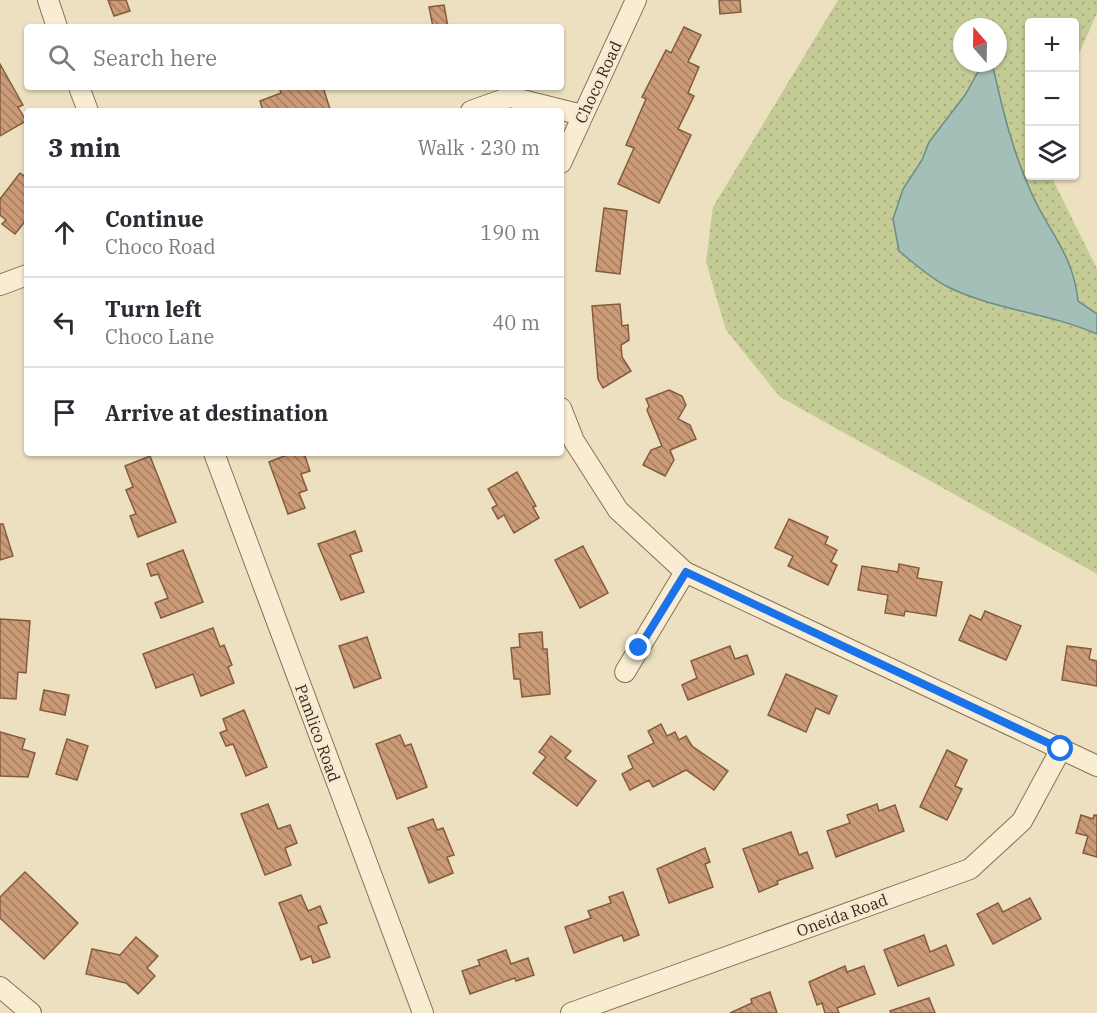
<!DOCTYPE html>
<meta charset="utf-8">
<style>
body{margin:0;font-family:"IBM Plex Serif",serif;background:#f2f2f3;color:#2b2b33}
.controls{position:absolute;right:18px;top:18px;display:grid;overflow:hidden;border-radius:6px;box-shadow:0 2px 4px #0004}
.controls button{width:54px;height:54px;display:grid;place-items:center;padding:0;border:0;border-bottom:2px solid #e1e1e2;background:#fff;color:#2b2b33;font:30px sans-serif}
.compass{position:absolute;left:953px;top:18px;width:54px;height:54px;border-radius:50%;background:#fff;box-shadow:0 2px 4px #0004;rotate:340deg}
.stop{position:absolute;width:18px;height:18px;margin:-14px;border:4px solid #1a73e8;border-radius:50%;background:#fff}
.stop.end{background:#1a73e8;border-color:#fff;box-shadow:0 2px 6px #0008}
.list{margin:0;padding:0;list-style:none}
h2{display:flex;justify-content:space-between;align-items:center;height:78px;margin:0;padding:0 24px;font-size:26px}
h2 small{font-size:20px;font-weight:400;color:#7c7c81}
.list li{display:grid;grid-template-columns:39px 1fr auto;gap:18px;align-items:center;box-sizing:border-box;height:90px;padding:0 24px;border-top:2px solid #e1e1e2}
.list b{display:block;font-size:22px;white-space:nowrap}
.list p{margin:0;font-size:20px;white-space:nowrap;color:#7c7c81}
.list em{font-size:20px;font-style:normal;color:#7c7c81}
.icon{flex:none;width:33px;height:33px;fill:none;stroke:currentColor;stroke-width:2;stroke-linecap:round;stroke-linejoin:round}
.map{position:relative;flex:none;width:1097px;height:1013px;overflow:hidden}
.search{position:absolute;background:#fff;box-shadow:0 2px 4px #0004;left:24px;top:24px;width:540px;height:66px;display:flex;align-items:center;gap:15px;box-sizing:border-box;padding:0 21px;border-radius:6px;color:#7c7c81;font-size:22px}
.panel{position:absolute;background:#fff;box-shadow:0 2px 4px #0004;left:24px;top:108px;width:540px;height:348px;border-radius:6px}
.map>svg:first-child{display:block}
</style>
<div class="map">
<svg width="1097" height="1013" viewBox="0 0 1097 1013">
<defs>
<pattern id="green-dots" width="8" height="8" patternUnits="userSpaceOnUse" patternTransform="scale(1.5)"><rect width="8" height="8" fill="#c4cb95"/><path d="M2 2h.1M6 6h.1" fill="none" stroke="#a9ae80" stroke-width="1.8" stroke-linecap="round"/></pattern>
<pattern id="building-back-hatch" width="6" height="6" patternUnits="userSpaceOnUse" patternTransform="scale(1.5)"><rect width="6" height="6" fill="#cb9b77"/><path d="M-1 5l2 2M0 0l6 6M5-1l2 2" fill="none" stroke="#a67e61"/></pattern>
</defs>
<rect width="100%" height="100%" fill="#ede0c0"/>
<!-- green -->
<path fill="url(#green-dots)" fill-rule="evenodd" d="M838,0H1097V13L1075,63L1074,22H1030V176H1051L1097,269V574L780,397L726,330L706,262L713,207ZM962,27H998V63H962Z"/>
<!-- water -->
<path fill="#a3bfb7" stroke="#6b8d85" stroke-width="1.5" d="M983,63H992C1002,107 1012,150 1031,192C1049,233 1073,253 1078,301L1097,314V334C1049,313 995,310 948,287C930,278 915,264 899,251L893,219L903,189L922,160L929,142L965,95Z"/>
<!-- building -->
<g fill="url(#building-back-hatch)" stroke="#855b3f" stroke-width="1.5">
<polygon points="108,0 126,0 130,11 114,16"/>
<polygon points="719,0 740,0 741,12 720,14"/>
<polygon points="444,5 448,27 433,27 429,7"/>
<polygon points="684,27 701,35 688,62 699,67 688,93 694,96 678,129 691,135 659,203 618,184 634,148 626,145 646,99 642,97 666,50 671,53"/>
<polygon points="0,64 23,105 18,107 26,121 0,136"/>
<polygon points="279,87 323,87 330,109 323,111 263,111 260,101 281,93"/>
<polygon points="20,173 27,178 27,219 15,234 2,224 6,220 0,215 0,199"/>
<polygon points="604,208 627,211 620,274 596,271"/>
<polygon points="620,304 622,326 628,325 629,340 621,345 622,357 631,371 603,388 598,379 592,306"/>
<polygon points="669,390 682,396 686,405 678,419 690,425 696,439 670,450 674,460 665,476 643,465 651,450 662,446 647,410 649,406 646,399"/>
<polygon points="292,453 304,453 310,471 301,474 307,490 299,493 305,508 288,514 269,462"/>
<polygon points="150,456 176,522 138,537 130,516 136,514 126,490 133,487 125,466"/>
<polygon points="517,472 536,506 533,507 539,518 514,533 504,515 498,519 492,508 497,505 488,489"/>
<polygon points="789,519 828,537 825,544 837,550 831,562 837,565 828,585 788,566 793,556 775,548"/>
<polygon points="0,524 3,524 13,556 0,560"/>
<polygon points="355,531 362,551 350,555 364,592 341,600 318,544"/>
<polygon points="583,546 608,593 580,608 555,560"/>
<polygon points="183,550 203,602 161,618 155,603 168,598 158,574 151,576 147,564"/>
<polygon points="899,564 919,568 917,578 942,582 936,616 905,611 904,616 885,613 888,595 858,590 862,566 898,572"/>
<polygon points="985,611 1021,626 1006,660 959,640 970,615 981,620"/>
<polygon points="0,619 30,621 26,673 18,672 16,699 0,698"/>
<polygon points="213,628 220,647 224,645 232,665 228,667 234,683 201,696 193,674 156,688 143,654"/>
<polygon points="542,632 543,649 547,649 550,694 522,697 520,679 514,679 511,648 520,647 519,634"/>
<polygon points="367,637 381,678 354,688 339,646"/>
<polygon points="730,646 735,659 747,655 754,674 688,700 682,685 697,678 691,661"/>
<polygon points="1067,646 1091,649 1089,659 1097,661 1097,686 1062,680"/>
<polygon points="786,674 837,696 829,714 816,708 806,732 768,715"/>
<polygon points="44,690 69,695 65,715 40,710"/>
<polygon points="244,710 267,767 246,776 233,744 226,746 220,733 227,730 223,719"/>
<polygon points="661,724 667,736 675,732 679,740 686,736 692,746 728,771 714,790 686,770 653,787 649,780 630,790 622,774 633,768 628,756 654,743 648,731"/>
<polygon points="0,732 25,739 22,749 35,753 28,777 0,776"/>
<polygon points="400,735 405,746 411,744 427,787 397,799 376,744"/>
<polygon points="551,736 571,751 565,758 596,781 577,806 533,773 546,757 539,752"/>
<polygon points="67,739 88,746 77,780 56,774"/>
<polygon points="947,750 967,760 955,786 962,789 947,820 920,807"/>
<polygon points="268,804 278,829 290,825 297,843 285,848 291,865 265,875 241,814"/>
<polygon points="877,804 879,811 895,805 904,831 836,857 827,831 850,823 847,815"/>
<polygon points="1081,815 1093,819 1094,815 1097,815 1097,857 1083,853 1088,836 1076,833"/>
<polygon points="433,819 437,830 443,828 454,855 447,857 453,873 429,883 408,828"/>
<polygon points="791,832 799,855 807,852 813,868 777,881 778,884 759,892 743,849"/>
<polygon points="705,848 710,862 705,864 713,887 669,903 657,869"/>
<polygon points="25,872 78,923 44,959 0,918 0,897"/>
<polygon points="623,892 639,935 624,941 622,935 574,953 565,927 591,918 588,911 611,903 609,897"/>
<polygon points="301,895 308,911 320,906 327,923 318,926 330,957 313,963 311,956 301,960 279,903"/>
<polygon points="1030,898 1041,919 993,944 977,914 998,903 1003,912"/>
<polygon points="924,935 930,952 946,945 954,965 898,986 884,950"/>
<polygon points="136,937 158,956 147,968 155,976 138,994 126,983 86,974 92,949 120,955"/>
<polygon points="506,950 511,964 528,958 534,975 516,981 515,978 470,994 462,971 480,965 478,960"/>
<polygon points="845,966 847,972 864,966 875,994 837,1008 839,1013 825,1013 822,1003 817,1005 809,982"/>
<polygon points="770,992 777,1013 730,1013 752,1003 751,999"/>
<polygon points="929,998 935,1013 891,1013 890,1011"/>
</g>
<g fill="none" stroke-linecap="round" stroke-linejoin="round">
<defs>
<g id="minor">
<polyline points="48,0 57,27"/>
<polyline points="79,87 88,111"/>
<polyline points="471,111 510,97 582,115"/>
<polyline points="561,163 636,0"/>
<polyline points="0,285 27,275"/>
<polyline points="561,408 574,441 618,510 685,572 1097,766"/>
<polyline points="214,453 423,1013"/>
<polyline points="625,672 685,572"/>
<polyline points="0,987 31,1013"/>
<polyline points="571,1013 970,869 1022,821 1061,749"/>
</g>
</defs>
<!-- minor casing -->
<use href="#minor" stroke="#867159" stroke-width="22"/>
<!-- minor -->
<use href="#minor" stroke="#f8edd3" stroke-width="20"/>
</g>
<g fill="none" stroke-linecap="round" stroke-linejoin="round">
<!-- route -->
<polyline stroke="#1a73e8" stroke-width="8" points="639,648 686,572 1061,749"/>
</g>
<g text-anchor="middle" stroke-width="5" stroke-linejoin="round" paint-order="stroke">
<!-- street labels -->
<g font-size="16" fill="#36291d" stroke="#f5ead0">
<text transform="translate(598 82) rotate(-65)" y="6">Choco Road</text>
<text transform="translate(318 733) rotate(70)" y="6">Pamlico Road</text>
<text transform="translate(842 915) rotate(-20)" y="6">Oneida Road</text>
</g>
</g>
</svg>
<div class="controls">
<button>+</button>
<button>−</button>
<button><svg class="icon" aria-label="layers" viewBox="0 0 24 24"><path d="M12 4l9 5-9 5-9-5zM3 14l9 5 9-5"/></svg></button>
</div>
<svg class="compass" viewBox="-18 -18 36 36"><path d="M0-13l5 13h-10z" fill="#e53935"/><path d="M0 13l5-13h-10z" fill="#7c7c81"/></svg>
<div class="stop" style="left:1061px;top:749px"></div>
<div class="stop end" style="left:639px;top:648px"></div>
<div class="search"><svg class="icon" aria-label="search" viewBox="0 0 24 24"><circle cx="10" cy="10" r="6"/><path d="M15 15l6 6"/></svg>Search here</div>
<section class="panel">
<h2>3 min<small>Walk · 230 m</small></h2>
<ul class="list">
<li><svg class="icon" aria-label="ahead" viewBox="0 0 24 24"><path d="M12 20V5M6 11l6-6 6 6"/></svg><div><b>Continue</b><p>Choco Road</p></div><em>190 m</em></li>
<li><svg class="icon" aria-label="left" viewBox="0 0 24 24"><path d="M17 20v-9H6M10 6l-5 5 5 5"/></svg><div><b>Turn left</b><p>Choco Lane</p></div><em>40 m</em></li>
<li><svg class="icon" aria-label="arrive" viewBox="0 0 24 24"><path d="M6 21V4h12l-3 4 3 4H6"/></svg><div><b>Arrive at destination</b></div></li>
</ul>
</section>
</div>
